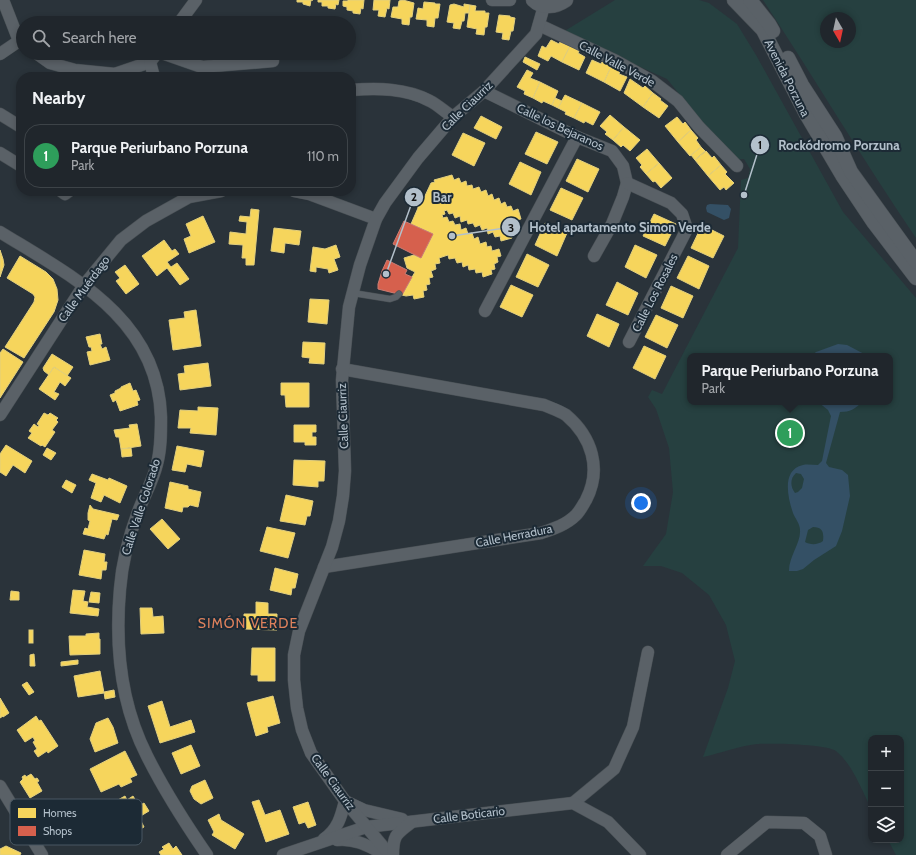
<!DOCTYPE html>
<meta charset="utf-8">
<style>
body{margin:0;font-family:Cabin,sans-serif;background:#282e34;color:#f1f3f6}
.controls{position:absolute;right:12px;bottom:12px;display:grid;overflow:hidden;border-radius:8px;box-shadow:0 2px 6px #0003}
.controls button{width:36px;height:36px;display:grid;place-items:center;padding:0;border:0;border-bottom:1px solid #3d4348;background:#20262c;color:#f1f3f6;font:20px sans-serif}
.compass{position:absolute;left:820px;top:12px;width:36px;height:36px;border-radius:50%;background:#20262c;box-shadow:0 2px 6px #0003;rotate:171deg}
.you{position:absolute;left:641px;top:503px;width:14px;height:14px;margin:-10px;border:3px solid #fff;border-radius:50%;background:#1a73e8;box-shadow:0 0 0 6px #1a73e833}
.badge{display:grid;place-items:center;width:26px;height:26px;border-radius:50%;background:#838f98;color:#fff;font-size:13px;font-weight:700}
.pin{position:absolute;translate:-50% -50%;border:2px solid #fff;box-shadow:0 1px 4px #0006}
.popup{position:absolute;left:687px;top:353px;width:206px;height:52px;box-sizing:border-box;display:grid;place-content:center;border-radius:8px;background:#20262c;filter:drop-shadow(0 1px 3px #0005);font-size:13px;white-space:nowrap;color:#a2a5a9}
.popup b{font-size:15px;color:#f1f3f6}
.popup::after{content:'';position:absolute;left:50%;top:100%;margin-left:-8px;border:8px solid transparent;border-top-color:#20262c}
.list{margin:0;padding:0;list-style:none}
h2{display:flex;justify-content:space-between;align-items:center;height:52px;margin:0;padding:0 16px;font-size:17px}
h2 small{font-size:13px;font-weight:400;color:#a2a5a9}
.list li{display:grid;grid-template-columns:26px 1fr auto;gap:12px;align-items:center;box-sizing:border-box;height:64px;margin:0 8px 8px;padding:0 8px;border:1px solid #3d4348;border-radius:16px}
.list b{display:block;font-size:15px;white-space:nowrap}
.list p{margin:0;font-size:13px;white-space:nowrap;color:#a2a5a9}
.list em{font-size:13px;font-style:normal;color:#a2a5a9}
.icon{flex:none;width:22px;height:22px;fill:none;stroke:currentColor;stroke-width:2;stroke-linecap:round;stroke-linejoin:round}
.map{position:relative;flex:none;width:916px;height:855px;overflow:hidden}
.search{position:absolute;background:#20262c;box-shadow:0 2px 6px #0003;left:16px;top:16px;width:340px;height:44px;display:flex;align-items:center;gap:10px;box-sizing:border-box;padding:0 14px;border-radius:22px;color:#a2a5a9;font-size:15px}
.panel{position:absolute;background:#20262c;box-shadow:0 2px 6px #0003;left:16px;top:72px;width:340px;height:124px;border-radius:16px}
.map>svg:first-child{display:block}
</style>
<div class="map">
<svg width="916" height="855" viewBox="0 0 916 855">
<rect width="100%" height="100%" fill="#2a333a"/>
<!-- green -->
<g fill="#264040" fill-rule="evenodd">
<path d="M615,0H699L709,3L737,24L756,55L843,212L916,298V855H896L888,840H901V738H871V808C861,789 853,765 836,751C827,744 770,743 757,744C739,746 721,753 703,757L728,688L735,661L726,625L709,595L682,573L661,566H643L666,534L673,492L669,448L656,409L648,397L652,390L662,394L738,248L741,180L748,178L750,169L744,159L733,160L667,79L563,32ZM690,356H890V402H690Z"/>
<path d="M763,0H916V238C863,160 815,79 763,0ZM826,18H850V42H826Z"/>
</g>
<!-- water -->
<g fill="#345065" fill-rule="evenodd">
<polygon points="710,204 728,205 731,209 729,218 724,220 707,212 706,208 707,205"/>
<polygon points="838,344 847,345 868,356 811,356 816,352"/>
<path d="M818,402H862C855,409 850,412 840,412L826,463L829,467L842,470L848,475L850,496L842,531L836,546L814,560L803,569L797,571H789C789,556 801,543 800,530C800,524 795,518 793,513C788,498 781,470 803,465C807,464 813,465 818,465L822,461L831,416L828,410ZM796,473L801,474L804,479L802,488L798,492L795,493C790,487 790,478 796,473ZM813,527C823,527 824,533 823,541C818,545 810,545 805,542L808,530Z"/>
</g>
<!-- homes -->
<g fill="#f6d55c" stroke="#e2cf7d">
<polygon points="297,0 313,0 311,0 310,6 303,4 303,2 297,2"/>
<polygon points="318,0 339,0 338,5 336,4 335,9 328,8 328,6 322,6 322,2 318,2"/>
<polygon points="348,0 364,0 363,9 361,8 360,14 353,13 353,11 347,10 347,7 343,6 343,1 348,1"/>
<polygon points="374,0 390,0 389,9 387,8 385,17 378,16 379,10 373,10"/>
<polygon points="403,0 414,3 412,17 410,17 409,25 402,24 402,19 391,17 393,7 398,7 399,1"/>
<polygon points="424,2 435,3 435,4 440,4 438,18 435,18 434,27 427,26 427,20 416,19 418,8 423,9"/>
<polygon points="454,4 464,7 464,4 470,5 469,13 465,13 464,21 462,21 460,29 453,28 454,23 447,22 450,5"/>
<polygon points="470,5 476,6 475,11 485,11 485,13 489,13 487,27 485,27 484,35 476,34 477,29 467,27"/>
<polygon points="499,15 510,16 510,17 515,18 513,31 511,31 509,40 502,39 503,33 496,32"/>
<polygon points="551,40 559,44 560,42 570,46 562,62 551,56 548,61 538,56 542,46 546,48"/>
<polygon points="570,46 579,51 578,53 585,57 579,70 562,62"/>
<polygon points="525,57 540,64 537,70 523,62"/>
<polygon points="592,60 601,64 602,62 611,67 604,82 586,73"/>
<polygon points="611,67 620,71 619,74 627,77 620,91 604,82"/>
<polygon points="527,70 533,73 530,78 540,82 533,98 524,94 525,91 517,87"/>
<polygon points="630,79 643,88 645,86 653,93 643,107 624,93"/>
<polygon points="540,82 558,91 552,105 543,101 542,103 533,98"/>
<polygon points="653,93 661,99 660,100 668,106 659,118 643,107"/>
<polygon points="565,95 582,103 574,118 565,114 566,112 558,108"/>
<polygon points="555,98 562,101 558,108 552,105"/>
<polygon points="582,103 600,112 593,125 585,121 584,123 574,118"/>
<polygon points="610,115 624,127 613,140 605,134 607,132 600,126"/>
<polygon points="481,116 502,127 496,139 474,128"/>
<polygon points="677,117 683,124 685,122 691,130 678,142 665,126"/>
<polygon points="624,127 640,140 630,151 623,145 621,147 613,140"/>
<polygon points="691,130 698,138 696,140 701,147 690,156 678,142"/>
<polygon points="536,132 558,142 547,164 525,154"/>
<polygon points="463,133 485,143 474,166 452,155"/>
<polygon points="701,147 705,151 695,160 691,155"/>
<polygon points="647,149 659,163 646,174 640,167 642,165 636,158"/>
<polygon points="706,151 712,158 714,156 721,165 708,176 695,160"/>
<polygon points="577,159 599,169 588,192 566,181"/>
<polygon points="520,162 541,172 531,195 509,184"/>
<polygon points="659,163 672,178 661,188 655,181 653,182 646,174"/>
<polygon points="721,165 727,172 725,174 734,183 726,190 724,187 720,190 708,176"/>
<polygon points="452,175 454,180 459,178 461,183 466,181 467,186 472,185 473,189 479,187 481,192 486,190 488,196 492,194 494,200 499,198 501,204 505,202 507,207 511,206 513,211 518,209 521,219 516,220 517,225 514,226 515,232 511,233 512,238 501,241 500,236 495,237 493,232 488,234 487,228 482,230 480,225 475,227 473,223 468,224 467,220 461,222 460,216 455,218 453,213 449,214 447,210 444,211 445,214 442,215 443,218 447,217 449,222 453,221 455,225 460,224 461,230 466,228 468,234 472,233 474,239 478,237 480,244 486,242 487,247 491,246 492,251 499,249 501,256 497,257 498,262 494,264 495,269 491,270 492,274 483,277 482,272 476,273 475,269 469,270 468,265 463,267 462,262 457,263 455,258 449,259 448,255 439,258 440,263 435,264 436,269 431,271 433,277 429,278 430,284 426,285 427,290 423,291 424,297 414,299 413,295 406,296 402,295 415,272 407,268 404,258 414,255 421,258 433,234 411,224 418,208 417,200 424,198 431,183 435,182 434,180"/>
<polygon points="561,188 583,198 572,220 550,210"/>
<polygon points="251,209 259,210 254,265 246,265 246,258 242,258 243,245 229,244 230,232 246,234 247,222 239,221 240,216 250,217"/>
<polygon points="654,214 676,224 665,246 643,236"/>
<polygon points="203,216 215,242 189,253 184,239 191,236 186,224"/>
<polygon points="545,223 567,233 557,256 535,245"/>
<polygon points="702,225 724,236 713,258 691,248"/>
<polygon points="274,228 301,231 299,245 285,243 284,253 271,251"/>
<polygon points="164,240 172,251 175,249 179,254 167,262 171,267 177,263 189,279 180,285 167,268 157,276 142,256"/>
<polygon points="336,245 340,257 334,259 338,270 329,273 328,269 316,267 316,272 310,271 313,247 325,249"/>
<polygon points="635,245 657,255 646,278 625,267"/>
<polygon points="0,250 3,259 4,265 0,277"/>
<polygon points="527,254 549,265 538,287 516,277"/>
<polygon points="20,256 46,272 53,279 57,289 58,300 54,312 24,358 5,347 34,302 35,297 33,294 7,278"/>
<polygon points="688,256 709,266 699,289 677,278"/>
<polygon points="125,265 139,284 126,294 116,281 120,278 115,272"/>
<polygon points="617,282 638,293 628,315 606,305"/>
<polygon points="511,285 533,295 522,317 500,307"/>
<polygon points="671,286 693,296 683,318 661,308"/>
<polygon points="310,299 329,300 327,324 308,322"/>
<polygon points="196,310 201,346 173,350 169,320 185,318 184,312"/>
<polygon points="597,314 619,324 609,347 587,336"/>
<polygon points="656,315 678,325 667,348 645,337"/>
<polygon points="100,334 102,344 100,344 102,349 106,347 110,360 90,365 87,352 92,351 91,347 89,347 86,337"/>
<polygon points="303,342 325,343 324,364 309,363 310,358 302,357"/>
<polygon points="644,346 666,356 655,379 633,368"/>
<polygon points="3,349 23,362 0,398 0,353"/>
<polygon points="52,354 73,367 67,376 54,367 49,375 44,371 43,368"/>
<polygon points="208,363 211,386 180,390 178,374 185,373 184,366"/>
<polygon points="54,367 71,378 65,386 60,382 54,392 59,394 55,400 39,389"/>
<polygon points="130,383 133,391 136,390 140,400 137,401 138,405 120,411 116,400 113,402 110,395 115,393 115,391 121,388 121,387"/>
<polygon points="281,383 309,383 309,407 286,407 285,395 281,395"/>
<polygon points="198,407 218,408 216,435 190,433 191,428 178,428 180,410 198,411"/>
<polygon points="44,413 48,415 50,413 58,418 56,420 58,422 52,430 55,432 45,447 42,445 41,446 28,438 32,433 29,431 34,424 38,427 39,425 37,424"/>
<polygon points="137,424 141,446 121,449 119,437 116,437 114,430 130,428 129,425"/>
<polygon points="294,425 316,425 316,432 312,432 312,437 316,437 316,445 305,445 305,442 294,442"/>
<polygon points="6,445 32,461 25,473 13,465 6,476 0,472 0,454"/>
<polygon points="177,446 204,451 201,467 187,464 185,472 172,470"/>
<polygon points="47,448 56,453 51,460 43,455"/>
<polygon points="131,448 132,456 122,457 121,449"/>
<polygon points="294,460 325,461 324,481 318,481 318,487 293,485"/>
<polygon points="92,474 108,480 109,478 127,486 120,503 104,495 101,502 91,498 96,483 89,480"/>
<polygon points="66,480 76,485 72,493 62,487"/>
<polygon points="170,482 188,486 188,489 201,492 198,507 190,505 188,507 183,507 182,512 165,508"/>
<polygon points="286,495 313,501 310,516 307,516 305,525 280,521"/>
<polygon points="90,505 93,509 119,515 117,520 112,519 108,535 106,534 104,539 83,534 85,528 88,529 90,521 88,520 88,513"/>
<polygon points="162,519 180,539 168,549 150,529"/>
<polygon points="267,527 295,533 288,558 260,551"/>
<polygon points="84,550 105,554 104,562 107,562 106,570 102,570 101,579 79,575"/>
<polygon points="275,568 298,574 295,588 292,588 291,595 270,590"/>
<polygon points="73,590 85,591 83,601 88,602 87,607 99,609 98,616 70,613"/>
<polygon points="11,591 19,592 19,600 10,600"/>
<polygon points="91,592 100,593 99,603 89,602"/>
<polygon points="256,602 268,603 268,614 277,614 277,630 244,629 244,614 256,614"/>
<polygon points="140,608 152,608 153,617 163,616 164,633 141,634"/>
<rect x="29" y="630" width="4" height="13"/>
<polygon points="99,633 99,639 100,639 100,654 70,655 69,636 86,636 86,634"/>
<polygon points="252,648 275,648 275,681 258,681 258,675 251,675"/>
<polygon points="34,654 35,666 30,666 30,655"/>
<polygon points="78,660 78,664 61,666 61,662"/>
<polygon points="100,671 104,693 78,697 74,676"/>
<polygon points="27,682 34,692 29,695 22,685"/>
<polygon points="114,690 115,697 105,699 104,692"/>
<polygon points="273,696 280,723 267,727 268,732 256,736 247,703"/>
<polygon points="0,698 9,713 3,717 3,716 0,718"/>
<polygon points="162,701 170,727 191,720 195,732 160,743 148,706"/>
<polygon points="36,716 39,721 41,720 58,746 48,753 47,751 38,757 34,751 37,749 33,742 35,741 33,737 25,742 17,730"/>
<polygon points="108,718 113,727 118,743 95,752 90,739 96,723"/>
<polygon points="191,745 200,766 181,774 172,753"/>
<polygon points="125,751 137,775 130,778 132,782 121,787 119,784 101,792 90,769"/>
<polygon points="31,774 35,779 37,778 39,781 37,782 42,791 30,798 20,782 23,779 22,777 25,775 26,777"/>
<polygon points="205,780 213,798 201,804 194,799 190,791 192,786"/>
<polygon points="125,796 127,800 133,796 139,806 144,803 149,811 139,817 144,827 133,833 117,806 118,805 116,801"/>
<polygon points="259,800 265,815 280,810 289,834 266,842 252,802"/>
<polygon points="51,801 53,804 57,802 68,816 60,821 57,817 55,819 56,821 51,825 43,812 44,811 42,808"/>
<polygon points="308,802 316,825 308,828 305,822 299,824 293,807"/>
<polygon points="219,814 221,820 244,834 235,849 212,835 214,832 208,820"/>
<polygon points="169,843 173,849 176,846 182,855 161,855 159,852 164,849 162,847"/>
<polygon points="6,846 21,853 20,855 0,855 0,849"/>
</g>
<!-- shops -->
<g fill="#d6604d" stroke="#cc7d73">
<polygon points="404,221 433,234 421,258 393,244"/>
<polygon points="387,260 407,270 405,274 412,277 402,295 378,289 378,284 382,271"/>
</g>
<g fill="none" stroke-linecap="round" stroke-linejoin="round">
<defs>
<polyline id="service" points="353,293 390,299 396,297 399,294"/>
<g id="minor">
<polyline points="3,0 19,41 23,44"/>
<polyline points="492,0 510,0"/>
<polyline points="179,23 196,0"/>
<polyline points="539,25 616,61 652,81 678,101 699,127 737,166"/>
<polyline points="36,53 50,63 75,70 115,74 150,62 157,53"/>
<polyline points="162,53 202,67 273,61"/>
<polyline points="0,54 19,41"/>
<polyline points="150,62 154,77"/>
<path d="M351,90C377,88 406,88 430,101C438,105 445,112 453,117"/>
<polyline points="484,91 577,137 612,151 623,166 627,183 623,197 612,224 594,256"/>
<polyline points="0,114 21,127"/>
<polyline points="0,153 21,166"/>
<polyline points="627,183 671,203 682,214 687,229 629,342"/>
<polyline points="61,191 65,194 69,191"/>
<polyline points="294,191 309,194 376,219"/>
<path d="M0,232C73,277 158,319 161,417C161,433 161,449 157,464C153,481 144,496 138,512C129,536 122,563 120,589C115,645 121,705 147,756C164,790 185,823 207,855"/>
<polyline points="485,311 577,137"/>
<polyline points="0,415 84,285 121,240 146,221 189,197 221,191"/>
<path d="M324,567L541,533C553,529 566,525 576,515C580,511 583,505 586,500C602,469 592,437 566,415C560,411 551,408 544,405L342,369"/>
<polyline points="0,786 42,855"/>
<polyline points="573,803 614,769 633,727 648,652"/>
<path d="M324,839C338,829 341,817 345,801L364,810L402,819"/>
<path d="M337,840C356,838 370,847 386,855"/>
<polyline points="283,855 366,827 573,803 608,822 640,855"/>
<polyline points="390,855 345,801 311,753 302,730 297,708 294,680 294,655 299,631 332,547 339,521 343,496 345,471 342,380 349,307 360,265 376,219 385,203 418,158 453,117 484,91 536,34 544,6"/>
<path d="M393,855C393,835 396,834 412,822"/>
<polyline points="727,855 767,822 804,823 820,836 826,855"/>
</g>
<g id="tertiary">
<path d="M533,0C542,9 556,7 566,0"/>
<polyline points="734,0 763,30 806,114 842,175 874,223 916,278"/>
<polyline points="750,0 769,24 773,31"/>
<polyline points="788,58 802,85 835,136 851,172 916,262"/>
</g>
</defs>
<!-- service casing -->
<use href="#service" stroke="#484f54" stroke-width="7"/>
<!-- minor casing -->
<use href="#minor" stroke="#484f54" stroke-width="13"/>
<!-- tertiary casing -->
<use href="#tertiary" stroke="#484f54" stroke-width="15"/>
<!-- service -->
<use href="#service" stroke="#5a6167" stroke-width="6"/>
<!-- minor -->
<use href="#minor" stroke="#5a6167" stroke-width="12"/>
<!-- tertiary -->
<use href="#tertiary" stroke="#5a6167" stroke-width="14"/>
</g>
<g text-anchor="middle" stroke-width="4" stroke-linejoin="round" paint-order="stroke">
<!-- street labels -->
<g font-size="12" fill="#b3c0cb" stroke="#1c2a35">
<text transform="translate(617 64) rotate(28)" y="4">Calle Valle Verde</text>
<text transform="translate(787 78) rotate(63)" y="4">Avenida Porzuna</text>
<text transform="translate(467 106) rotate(-44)" y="4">Calle Ciaurriz</text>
<text transform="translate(560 127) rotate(25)" y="4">Calle los Bejaranos</text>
<text transform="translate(84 289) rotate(-54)" y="4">Calle Muérdago</text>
<text transform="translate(655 293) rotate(-63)" y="4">Calle Los Rosales</text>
<text transform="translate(343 416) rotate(-92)" y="4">Calle Ciaurriz</text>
<text transform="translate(141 507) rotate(-72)" y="4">Calle Valle Colorado</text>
<text transform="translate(514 536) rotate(-11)" y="4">Calle Herradura</text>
<text transform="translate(333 782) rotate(54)" y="4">Calle Ciaurriz</text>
<text transform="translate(469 815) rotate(-7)" y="4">Calle Boticario</text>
</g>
<!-- quarter labels -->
<g font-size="14" letter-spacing="1" fill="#dd815c" stroke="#1c2a35">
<text x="248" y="628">SIMÓN VERDE</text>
</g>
</g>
<!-- legend -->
<rect x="10" y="799" width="132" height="46" rx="6" fill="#1c2a35" stroke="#495762" stroke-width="1"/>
<rect x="18" y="808" width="18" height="10" fill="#f6d55c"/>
<rect x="18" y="826" width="18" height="10" fill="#d6604d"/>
<g font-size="11" fill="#b3c0cb">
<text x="43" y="817">Homes</text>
<text x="43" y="835">Shops</text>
</g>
<!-- callouts -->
<path fill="none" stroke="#b3c0cb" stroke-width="1.5" d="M744 195L760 145M386 274L414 197M452 236L511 227"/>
<g fill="#b3c0cb" stroke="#1c2a35" stroke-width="1.5">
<circle cx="744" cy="195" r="4"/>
<circle cx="386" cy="274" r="4"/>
<circle cx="452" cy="236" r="4"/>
<circle cx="760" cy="145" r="10"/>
<circle cx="414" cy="197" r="10"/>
<circle cx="511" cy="227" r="10"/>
</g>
<g font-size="12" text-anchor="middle" font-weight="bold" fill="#111">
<text x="760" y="149">1</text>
<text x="414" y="201">2</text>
<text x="511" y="232">3</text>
</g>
<g font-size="13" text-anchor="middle" font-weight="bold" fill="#b3c0cb" stroke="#1c2a35" stroke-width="4" stroke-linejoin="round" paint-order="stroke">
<text x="839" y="150">Rockódromo Porzuna</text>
<text x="442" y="202">Bar</text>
<text x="620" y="232">Hotel apartamento Simon Verde</text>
</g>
</svg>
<div class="controls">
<button>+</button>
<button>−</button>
<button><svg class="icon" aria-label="layers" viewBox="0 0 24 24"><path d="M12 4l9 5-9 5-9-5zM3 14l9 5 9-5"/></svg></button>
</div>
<svg class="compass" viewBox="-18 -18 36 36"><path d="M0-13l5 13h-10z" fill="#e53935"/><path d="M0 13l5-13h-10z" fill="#a2a5a9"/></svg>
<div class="you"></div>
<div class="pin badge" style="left:790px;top:433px;background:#2e9e5b">1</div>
<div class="popup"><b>Parque Periurbano Porzuna</b>Park</div>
<div class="search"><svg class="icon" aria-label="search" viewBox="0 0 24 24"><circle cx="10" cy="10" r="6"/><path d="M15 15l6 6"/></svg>Search here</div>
<section class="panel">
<h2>Nearby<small></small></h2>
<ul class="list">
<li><span class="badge" style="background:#2e9e5b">1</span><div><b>Parque Periurbano Porzuna</b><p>Park</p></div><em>110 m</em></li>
</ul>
</section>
</div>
